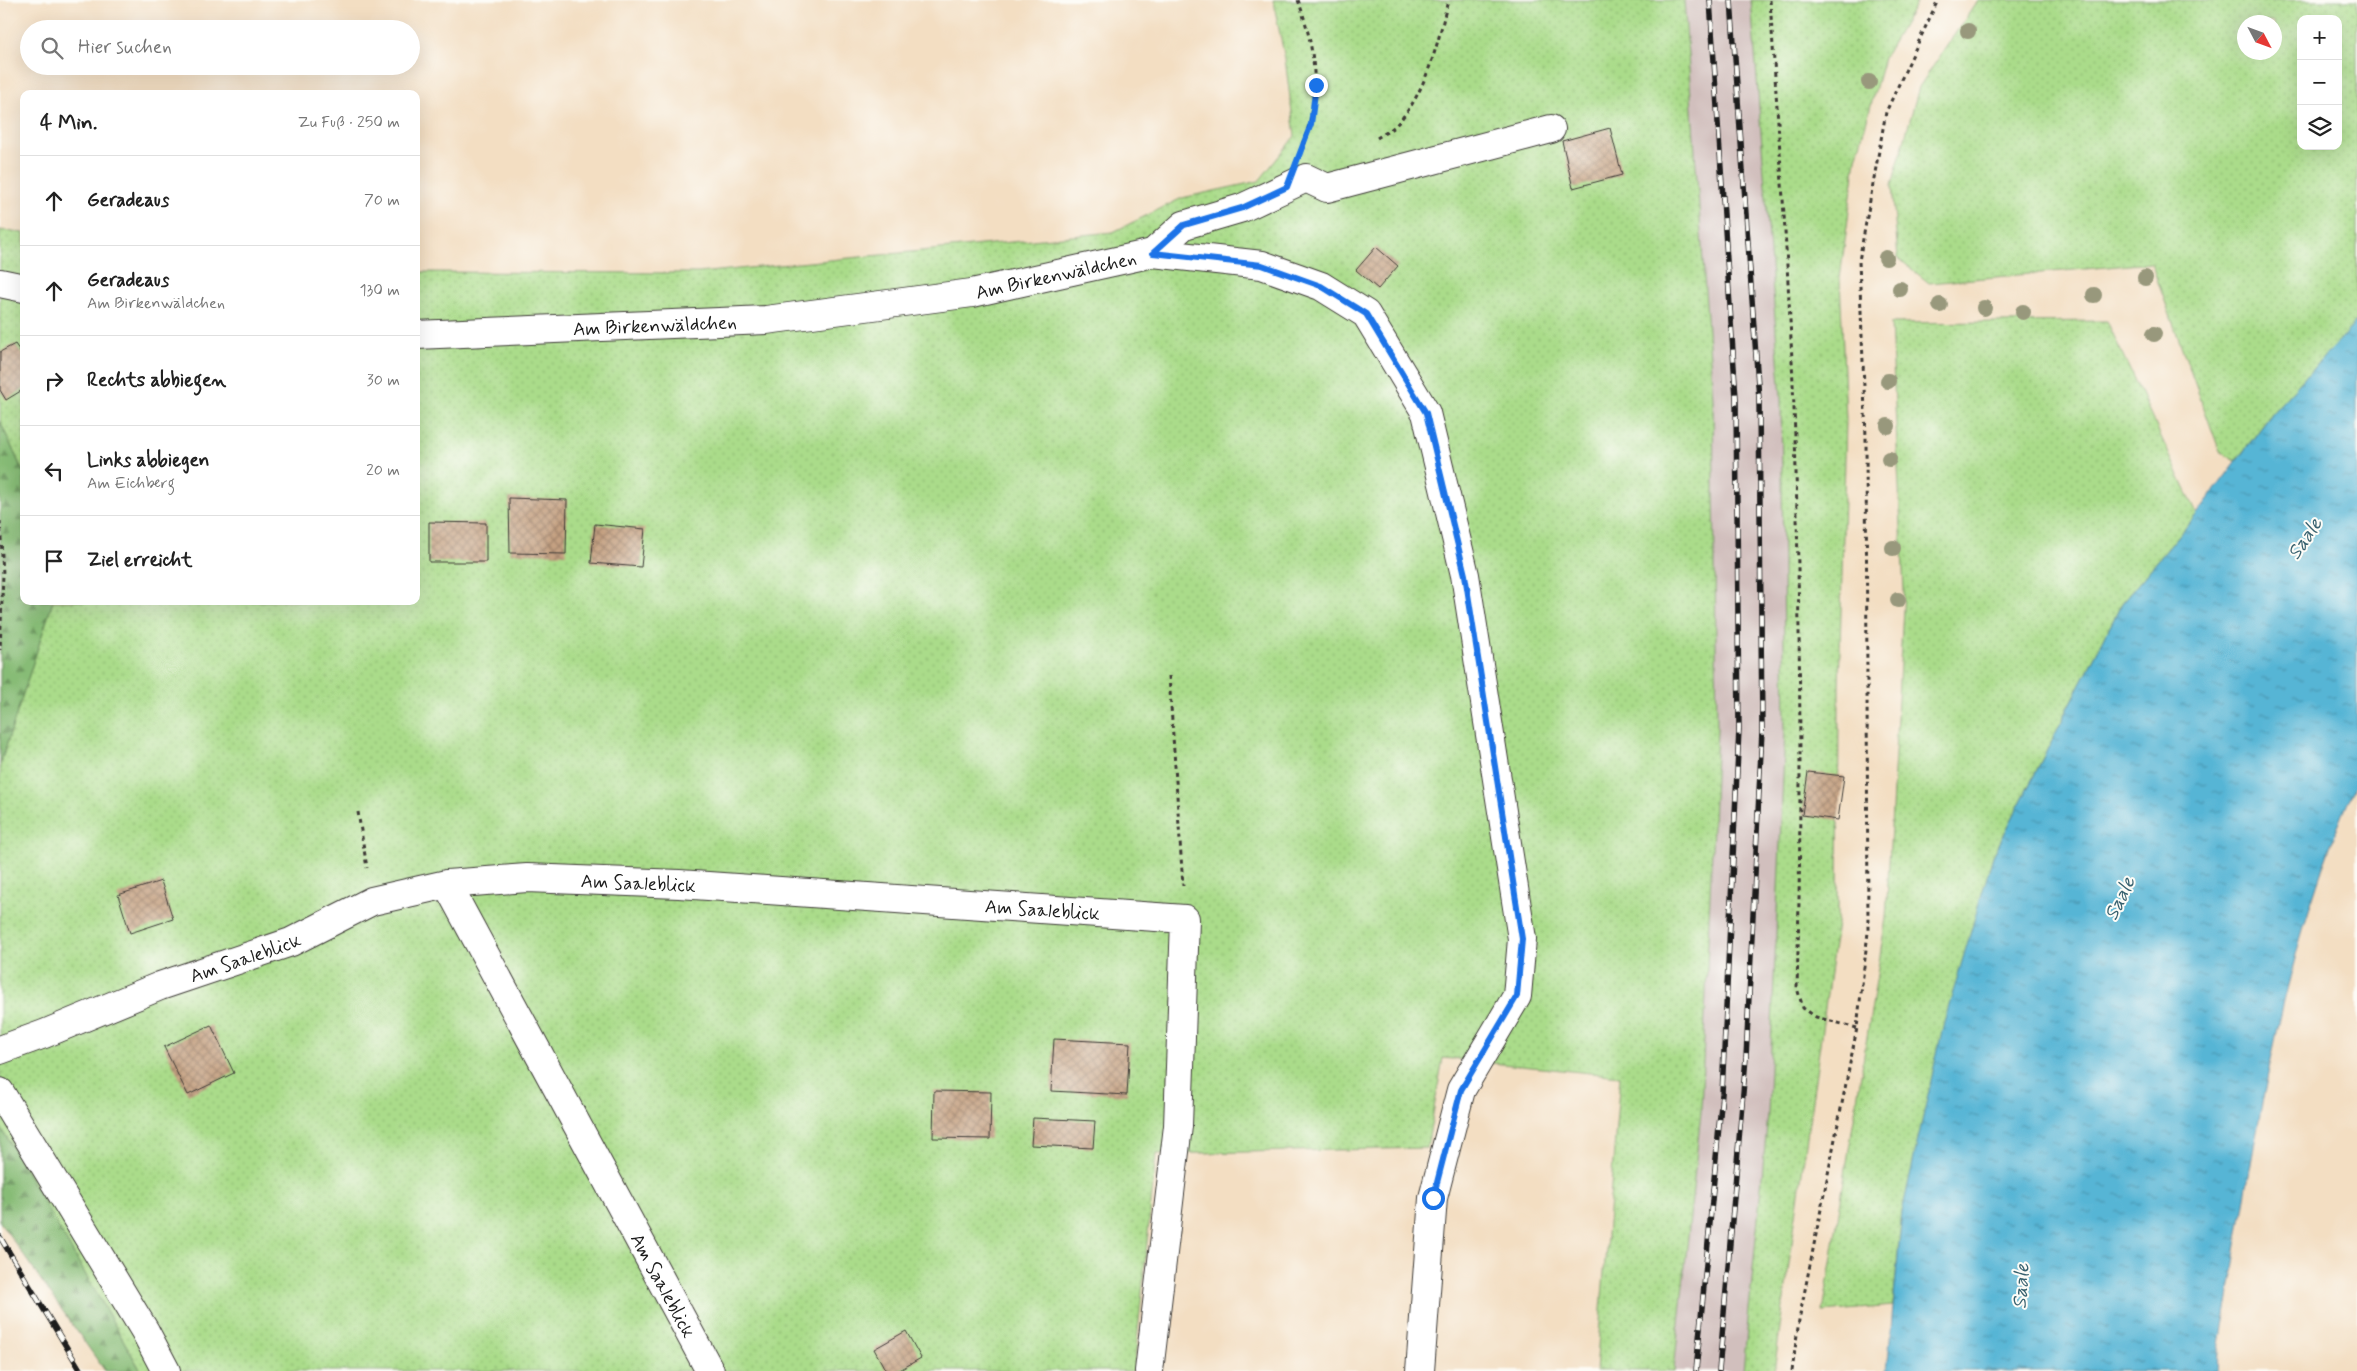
<!DOCTYPE html>
<html lang="de">
<meta charset="utf-8">
<style>
body{margin:0;font-family:Mynerve,sans-serif;background:#f2f2f2;color:#222}
.controls{position:absolute;right:15px;top:15px;display:grid;overflow:hidden;border-radius:10px;box-shadow:0 5px 20px #0002}
.controls button{width:45px;height:45px;display:grid;place-items:center;padding:0;border:0;border-bottom:1px solid #e0e0e0;background:#fff;color:#222;font:25px sans-serif}
.compass{position:absolute;left:2237px;top:15px;width:45px;height:45px;border-radius:50%;background:#fff;box-shadow:0 5px 20px #0002;rotate:131deg}
.stop{position:absolute;width:15px;height:15px;margin:-11px;border:4px solid #1a73e8;border-radius:50%;background:#fff}
.stop.end{background:#1a73e8;border-color:#fff;box-shadow:0 1px 5px #0008}
.list{margin:0;padding:0;list-style:none}
h2{display:flex;justify-content:space-between;align-items:center;height:65px;margin:0;padding:0 20px;font-size:21px}
h2 small{font-size:16px;font-weight:400;color:#767676}
.list li{display:grid;grid-template-columns:32px 1fr auto;gap:15px;align-items:center;box-sizing:border-box;height:90px;padding:0 20px;border-top:1px solid #e0e0e0}
.list b{display:block;font-size:19px;white-space:nowrap}
.list p{margin:0;font-size:16px;white-space:nowrap;color:#767676}
.list em{font-size:16px;font-style:normal;color:#767676}
.icon{flex:none;width:28px;height:28px;fill:none;stroke:currentColor;stroke-width:2;stroke-linecap:round;stroke-linejoin:round}
.map{position:relative;flex:none;width:2357px;height:1371px;overflow:hidden}
.search{position:absolute;background:#fff;box-shadow:0 5px 20px #0002;left:20px;top:20px;width:400px;height:55px;display:flex;align-items:center;gap:12px;box-sizing:border-box;padding:0 18px;border-radius:28px;color:#767676;font-size:19px}
.panel{position:absolute;background:#fff;box-shadow:0 5px 20px #0002;left:20px;top:90px;width:400px;height:515px;border-radius:10px}
.map>svg:first-child{display:block}
</style>
<div class="map">
<svg width="2357" height="1371" viewBox="0 0 2357 1371">
<defs>
<pattern id="grass-dots" width="8" height="8" patternUnits="userSpaceOnUse" patternTransform="scale(1.25)"><rect width="8" height="8" fill="#aadc8a"/><path d="M2 2h.1M6 6h.1" fill="none" stroke="#92bc76" stroke-width="1.8" stroke-linecap="round"/></pattern>
<pattern id="forest-firs" width="22" height="20" patternUnits="userSpaceOnUse" patternTransform="scale(1.25)"><rect width="22" height="20" fill="#87bc76"/><path d="M5 1l3.5 6h-7zM16 11l3.5 6h-7z" fill="#6e9860"/></pattern>
<pattern id="water-ripples" width="26" height="14" patternUnits="userSpaceOnUse" patternTransform="scale(1.25)"><rect width="26" height="14" fill="#57b5d5"/><path d="M2 4q2-2 4 0t4 0M15 11q2-2 4 0t4 0" fill="none" stroke="#4792ac"/></pattern>
<pattern id="building-cross-hatch" width="8" height="8" patternUnits="userSpaceOnUse" patternTransform="scale(1.25)"><rect width="8" height="8" fill="#c5a182"/><path d="M0 0l8 8M0 8l8-8" fill="none" stroke="#9f826a"/></pattern>
</defs>
<rect width="100%" height="100%" fill="#fdfcf7"/>
<filter id="ink" filterUnits="userSpaceOnUse"><feTurbulence type="fractalNoise" baseFrequency=".02" numOctaves="2"/><feDisplacementMap in="SourceGraphic" scale="10" xChannelSelector="R" yChannelSelector="G"/><feConvolveMatrix kernelMatrix="1 2 1 2 8 2 1 2 1" color-interpolation-filters="sRGB"/></filter>
<filter id="wash" filterUnits="userSpaceOnUse"><feTurbulence type="fractalNoise" baseFrequency=".0096" numOctaves="4" result="noise"/><feDisplacementMap in="SourceGraphic" scale="20" xChannelSelector="R" yChannelSelector="G"/><feGaussianBlur stdDeviation="1.12" result="paint"/><feColorMatrix in="noise" values="0 0 0 0 0 0 0 0 0 0 0 0 0 0 0 0 0 1.4 0 .05"/><feComposite in="paint" operator="in"/></filter>
<g filter="url(#wash)">
<rect width="100%" height="100%" fill="#f3dec2"/>
<!-- railway -->
<polygon fill="#d1bfbd" points="1684,0 1751,0 1781,398 1785,731 1768,1115 1743,1371 1674,1371 1701,1112 1717,729 1713,399"/>
<!-- grass -->
<g fill="url(#grass-dots)" stroke="#637c53" fill-rule="evenodd">
<polygon points="1273,0 1684,0 1713,399 1717,729 1701,1112 1674,1371 1596,1371 1620,1076 1443,1058 1427,1148 1156,1154 1134,1371 141,1371 0,1126 0,765 53,601 416,601 416,272 698,273 1113,232 1182,198 1259,181 1295,136 1285,59"/>
<polygon points="1751,0 1918,0 1884,58 1856,159 1840,278 1846,420 1839,688 1838,916 1774,1371 1743,1371 1768,1115 1785,731 1781,398"/>
<path d="M1978,0H2357V321L2273,412L2236,461L2220,452L2151,263L1929,283L1898,258L1892,185L1919,87ZM2301,19H2338V146H2301ZM2244,22H2274V52H2244Z"/>
<polygon points="0,230 24,233 24,474 0,421"/>
<polygon points="2107,321 2197,514 2122,603 1993,856 1902,1212 1893,1306 1823,1312 1886,918 1904,590 1891,323"/>
</g>
<!-- forest -->
<g fill="url(#forest-firs)" stroke="#526c49">
<polygon points="0,421 24,474 24,601 53,601 0,765"/>
<polygon points="0,1126 141,1371 105,1371 0,1222"/>
</g>
<!-- water -->
<path fill="url(#water-ripples)" stroke="#3a6878" d="M2357,321V782C2277,958 2253,1160 2219,1350L2218,1371H1887L1902,1212L1943,1026L1993,856L2122,603L2197,514L2273,412Z"/>
<g id="blocks">
<!-- building -->
<g fill="url(#building-cross-hatch)">
<polygon points="1610,128 1622,175 1573,188 1562,141"/>
<polygon points="1376,247 1398,266 1378,289 1356,270"/>
<polygon points="15,344 24,357 24,389 6,400 0,390 0,352"/>
<polygon points="509,498 567,500 566,554 510,553"/>
<polygon points="429,522 486,523 486,562 429,562"/>
<polygon points="595,524 645,529 641,567 591,563"/>
<polygon points="1808,772 1844,776 1838,820 1802,815"/>
<polygon points="161,881 173,919 130,933 118,895"/>
<polygon points="211,1025 234,1073 188,1095 164,1047"/>
<polygon points="1054,1039 1130,1043 1127,1095 1051,1091"/>
<polygon points="934,1091 991,1092 990,1139 933,1138"/>
<polygon points="1033,1118 1095,1121 1093,1148 1031,1145"/>
<polygon points="906,1331 921,1358 898,1371 886,1371 874,1349"/>
</g>
</g>
</g>
<g filter="url(#ink)">
<use href="#blocks" fill-opacity="0" stroke="#3c3935" stroke-width="1"/>
<g fill="none" stroke-linecap="round" stroke-linejoin="round">
<defs>
<g id="minor">
<polyline points="1153,253 1184,225 1242,208 1306,178 1327,188 1551,129"/>
<polyline points="0,283 24,288"/>
<path id="s1" d="M416,335L766,320L972,293L1153,253L1262,265L1321,286L1366,314L1426,413L1465,575L1522,939L1517,996L1461,1090L1433,1198L1420,1371"/>
<path id="s2" d="M447,884L710,1371"/>
<path id="s3" d="M0,1050L44,1034L160,986L291,942L372,901L447,884L527,878L679,884L1185,919L1178,1126L1149,1371"/>
<polyline points="0,1092 145,1331 166,1371"/>
</g>
</defs>
<!-- minor casing -->
<use href="#minor" stroke="#3c3935" stroke-width="30"/>
<!-- path -->
<g stroke="#3c3935" stroke-width="3" stroke-dasharray="4 4" stroke-linecap="butt">
<path d="M1298,0C1315,46 1322,98 1303,144"/>
<path d="M1770,0C1780,157 1792,314 1796,471C1800,643 1802,816 1797,988L1803,1008L1816,1017L1857,1028"/>
<path d="M1377,138C1383,134 1391,130 1396,125C1426,94 1439,40 1448,0"/>
<polyline points="0,521 3,574 0,650"/>
<polyline points="1169,676 1183,886"/>
<polyline points="358,812 367,868"/>
<polyline points="1792,1371 1799,1320 1857,1028 1868,932 1866,437 1859,261 1886,112 1938,0"/>
</g>
<!-- minor -->
<use href="#minor" stroke="#fff" stroke-width="28"/>
<defs>
<g id="rail">
<polyline points="0,1237 81,1371"/>
<polyline points="1696,1371 1722,1094 1739,729 1736,398 1710,0"/>
<polyline points="1719,1371 1746,1058 1762,731 1759,399 1731,0"/>
</g>
</defs>
<!-- rail casing -->
<use href="#rail" stroke="#1c1c1c" stroke-width="5.5"/>
<!-- rail -->
<use href="#rail" stroke="#fdfcf7" stroke-width="4" stroke-dasharray="11" stroke-linecap="butt"/>
</g>
<!-- trees -->
<g fill="#98987c">
<circle cx="1968" cy="31" r="8"/>
<circle cx="1869" cy="82" r="8"/>
<circle cx="1886" cy="258" r="8"/>
<circle cx="2145" cy="278" r="8"/>
<circle cx="1900" cy="289" r="8"/>
<circle cx="2094" cy="295" r="8"/>
<circle cx="1940" cy="305" r="8"/>
<circle cx="1984" cy="308" r="8"/>
<circle cx="2023" cy="312" r="8"/>
<circle cx="2154" cy="334" r="8"/>
<circle cx="1888" cy="381" r="8"/>
<circle cx="1888" cy="426" r="8"/>
<circle cx="1889" cy="459" r="8"/>
<circle cx="1893" cy="548" r="8"/>
<circle cx="1898" cy="600" r="8"/>
</g>
</g>
<g fill="none" stroke-linecap="round" stroke-linejoin="round" filter="url(#ink)">
<!-- route -->
<polyline stroke="#1a73e8" stroke-width="6" points="1316,85 1311,124 1287,187 1242,208 1184,225 1153,253 1262,265 1321,286 1366,314 1426,413 1465,575 1522,939 1517,996 1461,1090 1433,1198"/>
</g>
<g text-anchor="middle" stroke-width="4" stroke-linejoin="round" paint-order="stroke">
<!-- street labels -->
<g font-size="19" fill="#1c1c1c" stroke="#fdfcf7">
<text dy="7" stroke="none"><textPath href="#s1" startOffset="644">Am Birkenwäldchen</textPath></text>
<text dy="7" stroke="none"><textPath href="#s1" startOffset="239">Am Birkenwäldchen</textPath></text>
<text dy="7" stroke="none"><textPath href="#s3" startOffset="670">Am Saaleblick</textPath></text>
<text dy="7" stroke="none"><textPath href="#s3" startOffset="1075">Am Saaleblick</textPath></text>
<text dy="7" stroke="none"><textPath href="#s3" startOffset="262">Am Saaleblick</textPath></text>
<text dy="7" stroke="none"><textPath href="#s2" startOffset="456">Am Saaleblick</textPath></text>
</g>
<!-- water labels -->
<g font-size="20" font-style="italic" fill="#37616f" stroke="#fdfcf7">
<text transform="translate(2304 538) rotate(-56)" y="7">Saale</text>
<text transform="translate(2119 898) rotate(-64)" y="7">Saale</text>
<text transform="translate(2020 1286) rotate(-86)" y="7">Saale</text>
</g>
</g>
</svg>
<div class="controls">
<button>+</button>
<button>−</button>
<button><svg class="icon" aria-label="layers" viewBox="0 0 24 24"><path d="M12 4l9 5-9 5-9-5zM3 14l9 5 9-5"/></svg></button>
</div>
<svg class="compass" viewBox="-18 -18 36 36"><path d="M0-13l5 13h-10z" fill="#e53935"/><path d="M0 13l5-13h-10z" fill="#767676"/></svg>
<div class="stop" style="left:1433px;top:1198px"></div>
<div class="stop end" style="left:1316px;top:85px"></div>
<div class="search"><svg class="icon" aria-label="search" viewBox="0 0 24 24"><circle cx="10" cy="10" r="6"/><path d="M15 15l6 6"/></svg>Hier suchen</div>
<section class="panel">
<h2>4 Min.<small>Zu Fuß · 250 m</small></h2>
<ul class="list">
<li><svg class="icon" aria-label="ahead" viewBox="0 0 24 24"><path d="M12 20V5M6 11l6-6 6 6"/></svg><div><b>Geradeaus</b></div><em>70 m</em></li>
<li><svg class="icon" aria-label="ahead" viewBox="0 0 24 24"><path d="M12 20V5M6 11l6-6 6 6"/></svg><div><b>Geradeaus</b><p>Am Birkenwäldchen</p></div><em>130 m</em></li>
<li><svg class="icon" aria-label="right" viewBox="0 0 24 24"><path d="M7 20v-9h11M14 6l5 5-5 5"/></svg><div><b>Rechts abbiegen</b></div><em>30 m</em></li>
<li><svg class="icon" aria-label="left" viewBox="0 0 24 24"><path d="M17 20v-9H6M10 6l-5 5 5 5"/></svg><div><b>Links abbiegen</b><p>Am Eichberg</p></div><em>20 m</em></li>
<li><svg class="icon" aria-label="arrive" viewBox="0 0 24 24"><path d="M6 21V4h12l-3 4 3 4H6"/></svg><div><b>Ziel erreicht</b></div></li>
</ul>
</section>
</div>
